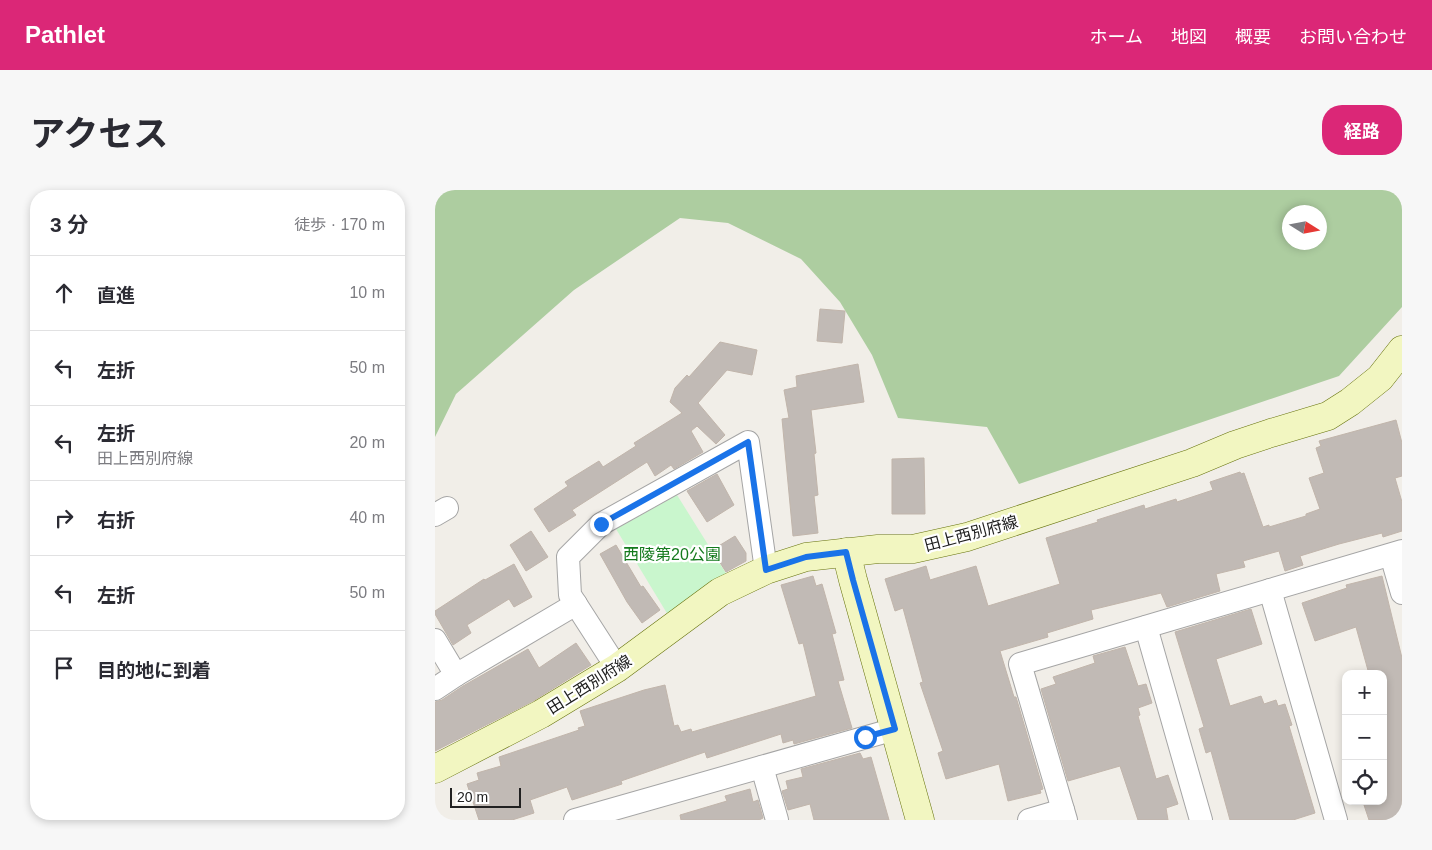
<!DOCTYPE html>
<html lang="ja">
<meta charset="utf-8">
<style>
body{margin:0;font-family:Arial,"Noto Sans JP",sans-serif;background:#f7f7f7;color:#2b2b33}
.controls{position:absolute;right:15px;bottom:15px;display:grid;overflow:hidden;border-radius:10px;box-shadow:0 2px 8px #0003}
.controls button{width:45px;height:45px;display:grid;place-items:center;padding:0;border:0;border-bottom:1px solid #e1e1e2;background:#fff;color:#2b2b33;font:25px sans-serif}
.compass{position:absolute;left:847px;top:15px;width:45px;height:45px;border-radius:50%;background:#fff;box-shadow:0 2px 8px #0003;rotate:101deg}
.scale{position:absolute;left:15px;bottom:12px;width:71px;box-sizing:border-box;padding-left:5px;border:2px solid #212121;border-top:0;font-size:14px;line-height:18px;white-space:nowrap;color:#212121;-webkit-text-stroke:4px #fff;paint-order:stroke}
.stop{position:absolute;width:15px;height:15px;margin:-11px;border:4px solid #1a73e8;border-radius:50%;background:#fff}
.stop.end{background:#1a73e8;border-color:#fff;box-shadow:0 1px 5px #0008}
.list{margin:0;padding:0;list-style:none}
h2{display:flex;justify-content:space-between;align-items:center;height:65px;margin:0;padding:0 20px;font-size:21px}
h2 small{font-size:16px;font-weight:400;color:#7c7c81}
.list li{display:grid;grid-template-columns:32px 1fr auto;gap:15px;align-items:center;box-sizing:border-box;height:75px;padding:0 20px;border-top:1px solid #e1e1e2}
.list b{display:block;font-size:19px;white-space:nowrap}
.list p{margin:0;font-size:16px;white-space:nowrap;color:#7c7c81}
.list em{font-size:16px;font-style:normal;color:#7c7c81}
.icon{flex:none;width:28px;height:28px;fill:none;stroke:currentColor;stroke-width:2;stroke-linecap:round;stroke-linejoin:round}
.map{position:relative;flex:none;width:967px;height:630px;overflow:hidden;border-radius:20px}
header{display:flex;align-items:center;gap:30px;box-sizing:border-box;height:70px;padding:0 25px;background:#db2777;color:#fff}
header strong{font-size:24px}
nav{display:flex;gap:28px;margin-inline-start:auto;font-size:18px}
.intro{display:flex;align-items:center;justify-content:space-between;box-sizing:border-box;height:120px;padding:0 30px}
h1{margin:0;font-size:35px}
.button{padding:12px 22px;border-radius:20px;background:#db2777;color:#fff;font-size:18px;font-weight:700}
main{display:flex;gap:30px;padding:0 30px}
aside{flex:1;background:#fff;border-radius:20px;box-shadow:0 2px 8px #0003}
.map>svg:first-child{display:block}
</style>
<header>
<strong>Pathlet</strong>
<nav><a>ホーム</a><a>地図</a><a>概要</a><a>お問い合わせ</a></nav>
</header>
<div class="intro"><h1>アクセス</h1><a class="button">経路</a></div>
<main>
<aside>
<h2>3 分<small>徒歩 · 170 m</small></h2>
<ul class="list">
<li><svg class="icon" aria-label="ahead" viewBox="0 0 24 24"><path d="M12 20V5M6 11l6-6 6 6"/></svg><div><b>直進</b></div><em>10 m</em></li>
<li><svg class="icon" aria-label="left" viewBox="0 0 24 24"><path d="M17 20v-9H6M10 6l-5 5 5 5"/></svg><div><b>左折</b></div><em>50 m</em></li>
<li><svg class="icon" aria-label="left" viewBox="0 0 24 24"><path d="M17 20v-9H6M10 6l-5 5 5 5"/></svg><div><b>左折</b><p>田上西別府線</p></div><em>20 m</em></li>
<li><svg class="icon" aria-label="right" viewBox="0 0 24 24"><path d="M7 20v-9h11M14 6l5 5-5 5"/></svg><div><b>右折</b></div><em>40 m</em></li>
<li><svg class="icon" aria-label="left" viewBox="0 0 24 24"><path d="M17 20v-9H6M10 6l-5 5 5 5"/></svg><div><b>左折</b></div><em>50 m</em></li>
<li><svg class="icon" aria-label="arrive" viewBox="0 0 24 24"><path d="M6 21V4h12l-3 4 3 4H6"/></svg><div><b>目的地に到着</b></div></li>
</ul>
</aside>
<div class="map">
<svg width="967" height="630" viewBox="0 0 967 630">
<rect width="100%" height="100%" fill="#f1eee8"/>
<!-- forest -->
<path fill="#adcda0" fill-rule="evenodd" d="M0,0H967V117L904,186L584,294L552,237L463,228L437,165L405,112L366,69L293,33L245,28L139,100L21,204L0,247ZM854,22H884V52H854Z"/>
<!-- park -->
<polygon fill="#c9f6cd" points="242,305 292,385 233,425 181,339"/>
<!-- building -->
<g fill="#c1bab5" stroke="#c1b5ab">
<polygon points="385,119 410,121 407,153 382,151"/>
<polygon points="285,152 322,160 317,185 292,180 263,213 290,245 281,254 262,236 256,241 268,262 239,279 236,275 220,286 212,272 137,320 141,325 114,342 99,319 133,296 130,292 164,271 168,277 201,256 199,253 247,223 235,212 240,198 252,185 254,187"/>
<polygon points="423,174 429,212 376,220 381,263 379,264 383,305 379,306 383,343 358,346 347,229 354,228 349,200 362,197 361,186"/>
<polygon points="961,230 967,253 967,286 960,288 967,312 967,341 948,347 947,343 904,354 865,366 868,375 850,381 844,361 808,371 810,377 781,384 785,401 732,417 726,403 656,420 658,429 612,443 613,447 565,461 579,507 581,507 608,599 605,600 606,603 573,611 564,574 511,589 503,563 508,561 485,493 488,492 468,418 460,421 450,389 491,376 495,390 541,376 553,416 625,394 611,348 663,332 662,330 709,315 710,319 741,309 742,312 778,300 775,292 805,282 806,284 809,283 828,337 834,335 834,337 871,326 871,324 885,319 874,288 889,283 881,258 886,256 884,251"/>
<polygon points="489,268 490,324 457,324 457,269"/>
<polygon points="282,284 299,315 272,332 252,301"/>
<polygon points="96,341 113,367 91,381 75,355"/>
<polygon points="300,346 311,363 311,371 291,382 277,360"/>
<polygon points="181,355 206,397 208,396 225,420 207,433 192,412 165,364"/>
<polygon points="79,374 97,407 79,417 74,409 32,435 36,443 18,455 0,424 0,421 49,389 50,390"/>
<polygon points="378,386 381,396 387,394 401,443 397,444 409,490 403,491 417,538 359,554 358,550 348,553 346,544 272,568 270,562 186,591 187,594 137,610 132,597 95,610 99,623 77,630 44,630 32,594 44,590 42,583 66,576 64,567 144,540 143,538 150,536 145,521 209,500 230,495 239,536 243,535 246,542 256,539 257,542 381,506 368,453 364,454 346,395"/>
<polygon points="947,386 967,468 967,630 934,630 929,615 940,611 948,611 948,484 934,484 921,437 880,451 867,413 912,398 911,395"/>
<polygon points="816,419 827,454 781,469 795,516 826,506 829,514 841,510 843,516 850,514 857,535 854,536 880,623 858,630 795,630 776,561 771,563 764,539 769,537 740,442"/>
<polygon points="141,453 156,475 98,511 0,561 0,512 7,510 28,496 93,459 104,478"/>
<polygon points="690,457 703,496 711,494 717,513 703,518 705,525 703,526 721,589 733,585 743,614 731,618 733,630 703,630 685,576 633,591 606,499 621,494 618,487 660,473 658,466"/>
<polygon points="425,563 428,569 436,567 454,630 379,630 375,614 353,620 347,601 353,599 351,591 368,587 366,579"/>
<polygon points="315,599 318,612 323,610 328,628 324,630 246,630 245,625 292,611 290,606"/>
</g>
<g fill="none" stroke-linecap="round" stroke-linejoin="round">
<defs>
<g id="street">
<polyline points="0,325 12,318"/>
<polyline points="956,365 967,403"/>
<polyline points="835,400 901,630"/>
<polyline points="711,437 766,630"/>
<polyline points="0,450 21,485 141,414"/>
<polyline points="182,478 135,405 133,367 166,334 313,252 331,380"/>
<polyline points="0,499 21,485"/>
<polyline points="327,577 342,630"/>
<polyline points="140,630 460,539"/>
<polyline points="594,630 628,620"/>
<polyline points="631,630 585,474 967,361"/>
</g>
<g id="secondary">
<polyline points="411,362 418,390 485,630"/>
<polyline points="0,579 106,524 182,478 285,402 331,380 371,367 443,359 478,359 532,347 757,273 800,255 836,243 893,226 915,212 945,188 967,160"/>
</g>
</defs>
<!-- street casing -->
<use href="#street" stroke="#a5a5a5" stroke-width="24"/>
<!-- secondary casing -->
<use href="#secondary" stroke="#67730d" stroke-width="29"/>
<!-- street -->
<use href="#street" stroke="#fff" stroke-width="22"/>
<!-- secondary -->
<use href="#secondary" stroke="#f2f6c1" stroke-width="28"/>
</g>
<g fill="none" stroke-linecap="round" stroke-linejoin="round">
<!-- route -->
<polyline stroke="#1a73e8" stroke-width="6" points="166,334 313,252 331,380 371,367 411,362 418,390 460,539 430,547"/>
</g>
<g text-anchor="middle" stroke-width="4.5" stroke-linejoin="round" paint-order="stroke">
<!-- street labels -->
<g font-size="16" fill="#212121" stroke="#fff">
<text transform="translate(536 343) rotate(-15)" y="6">田上西別府線</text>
<text transform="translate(154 494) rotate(-32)" y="6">田上西別府線</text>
</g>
<!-- park labels -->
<g font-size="16" fill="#147a1d" stroke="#fff">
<text x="237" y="370">西陵第20公園</text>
</g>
</g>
</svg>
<div class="controls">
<button>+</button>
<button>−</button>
<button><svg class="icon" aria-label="locate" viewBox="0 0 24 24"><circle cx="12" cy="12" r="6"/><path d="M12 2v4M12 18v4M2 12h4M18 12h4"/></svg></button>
</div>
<svg class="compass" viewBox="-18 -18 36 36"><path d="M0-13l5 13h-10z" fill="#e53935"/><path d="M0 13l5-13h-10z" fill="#7c7c81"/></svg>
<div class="scale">20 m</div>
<div class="stop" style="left:430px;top:547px"></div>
<div class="stop end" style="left:166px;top:334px"></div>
</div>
</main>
